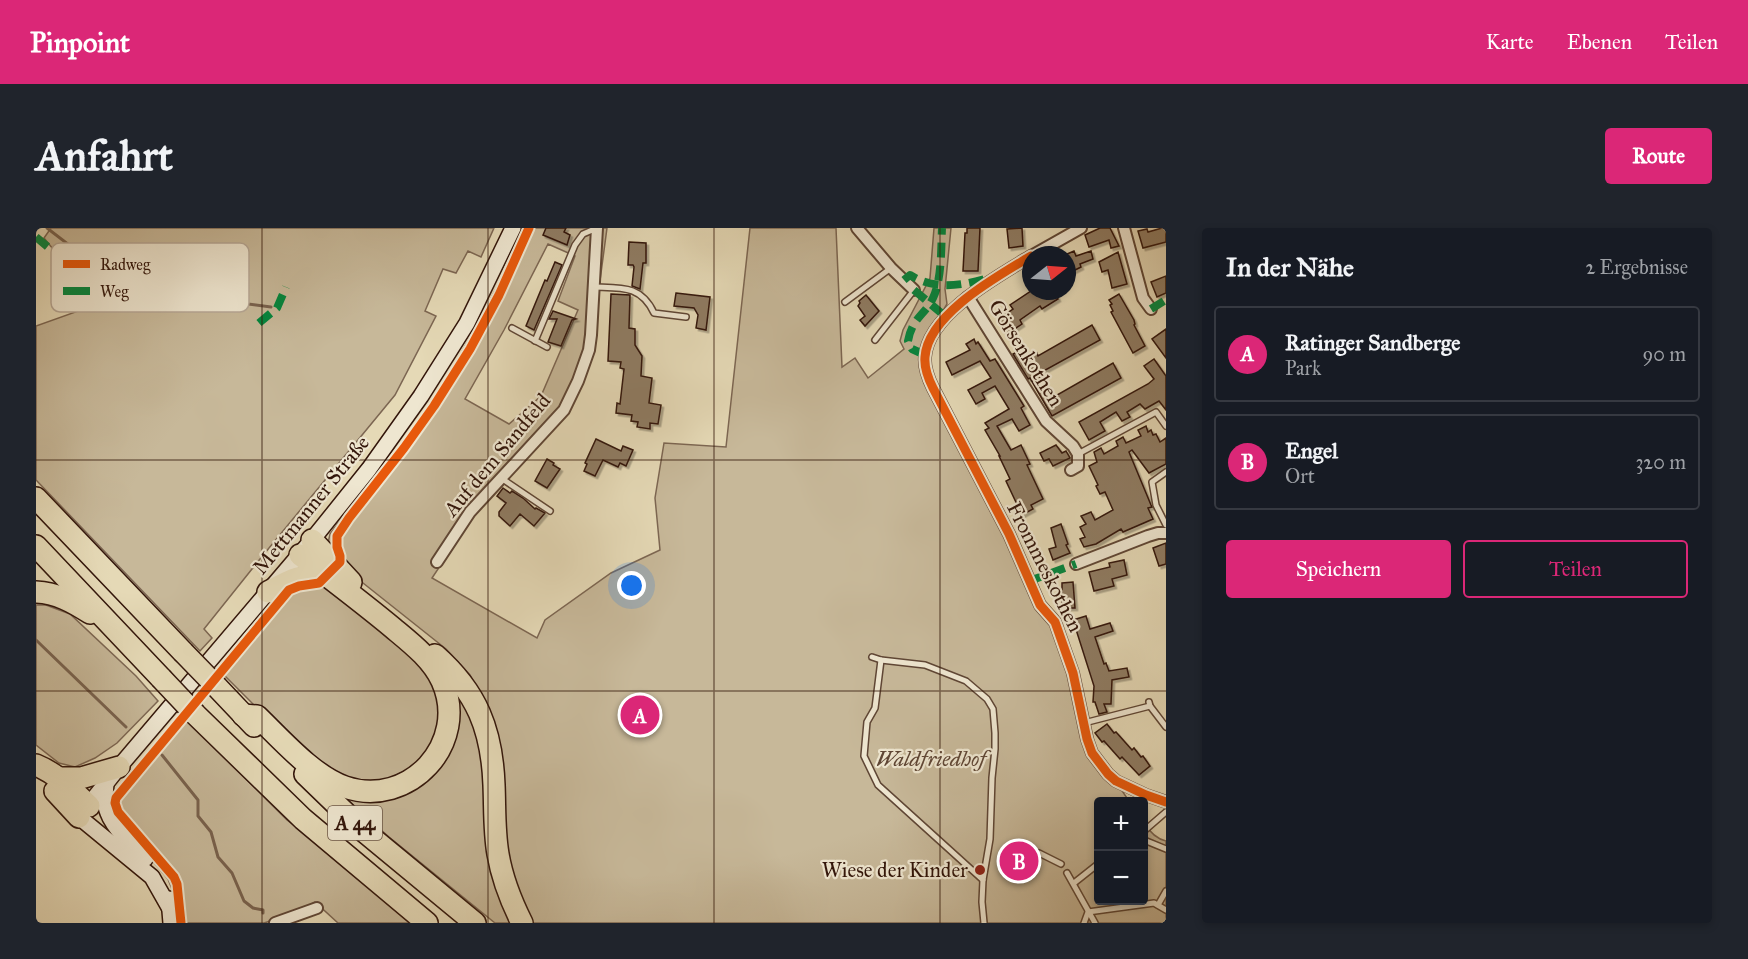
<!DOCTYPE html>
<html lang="de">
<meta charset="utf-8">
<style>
body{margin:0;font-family:"IM FELL Great Primer",serif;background:#20242c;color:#f1f3f6}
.controls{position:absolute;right:18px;bottom:18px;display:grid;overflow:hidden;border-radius:6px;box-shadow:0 3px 9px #0003}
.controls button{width:54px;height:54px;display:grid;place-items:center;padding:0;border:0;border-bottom:2px solid #363941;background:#171b24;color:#f1f3f6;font:30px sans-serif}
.compass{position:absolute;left:986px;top:18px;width:54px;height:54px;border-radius:50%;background:#171b24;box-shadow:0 3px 9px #0003;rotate:73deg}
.you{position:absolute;left:596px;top:358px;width:21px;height:21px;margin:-15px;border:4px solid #fff;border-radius:50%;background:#1a73e8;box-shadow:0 0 0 9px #1a73e833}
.badge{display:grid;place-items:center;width:39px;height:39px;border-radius:50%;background:#db2777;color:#fff;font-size:20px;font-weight:700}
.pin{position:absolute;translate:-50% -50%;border:3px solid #fff;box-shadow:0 2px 6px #0006}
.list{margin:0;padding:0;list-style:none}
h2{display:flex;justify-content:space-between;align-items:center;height:78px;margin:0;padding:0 24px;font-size:26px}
h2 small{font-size:20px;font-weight:400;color:#9ea1a6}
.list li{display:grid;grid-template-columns:39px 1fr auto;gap:18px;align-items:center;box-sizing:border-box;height:96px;margin:0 12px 12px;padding:0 12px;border:2px solid #363941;border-radius:6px}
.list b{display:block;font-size:22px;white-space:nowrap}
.list p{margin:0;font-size:20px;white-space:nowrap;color:#9ea1a6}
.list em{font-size:20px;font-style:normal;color:#9ea1a6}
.actions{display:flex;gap:12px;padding:18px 24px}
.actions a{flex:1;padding:14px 0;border:2px solid #db2777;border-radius:6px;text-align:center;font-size:21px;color:#db2777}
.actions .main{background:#db2777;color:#fff}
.map{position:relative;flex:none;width:1130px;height:695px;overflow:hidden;border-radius:6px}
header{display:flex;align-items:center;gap:36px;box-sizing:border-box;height:84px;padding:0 30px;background:#db2777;color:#fff}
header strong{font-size:28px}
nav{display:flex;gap:33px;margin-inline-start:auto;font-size:21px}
.intro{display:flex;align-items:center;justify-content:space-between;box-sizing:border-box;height:144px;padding:0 36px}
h1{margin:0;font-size:42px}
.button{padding:15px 27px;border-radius:6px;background:#db2777;color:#fff;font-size:21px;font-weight:700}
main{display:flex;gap:36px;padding:0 36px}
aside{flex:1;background:#171b24;border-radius:6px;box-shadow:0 3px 9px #0003}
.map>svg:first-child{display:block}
</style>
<header>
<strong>Pinpoint</strong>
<nav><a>Karte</a><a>Ebenen</a><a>Teilen</a></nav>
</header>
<div class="intro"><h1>Anfahrt</h1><a class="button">Route</a></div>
<main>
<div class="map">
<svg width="1130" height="695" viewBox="0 0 1130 695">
<defs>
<filter id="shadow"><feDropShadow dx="2.5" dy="2.5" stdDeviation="0" flood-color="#0004"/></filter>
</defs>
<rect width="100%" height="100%" fill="#e5d9b6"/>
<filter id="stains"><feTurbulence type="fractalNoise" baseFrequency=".00333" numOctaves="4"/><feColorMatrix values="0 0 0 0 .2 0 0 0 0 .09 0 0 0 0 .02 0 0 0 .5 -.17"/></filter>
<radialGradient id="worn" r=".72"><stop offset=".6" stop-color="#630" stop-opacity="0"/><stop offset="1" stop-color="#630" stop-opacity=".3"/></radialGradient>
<!-- green -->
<g fill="#c7b899" stroke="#7c6652" stroke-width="1.5" fill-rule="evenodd">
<polygon points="15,0 458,0 445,29 432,23 420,45 407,41 389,83 400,88 359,167 224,331 168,401 176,410 164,423 0,252 0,98 62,76 8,10"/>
<path d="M487,0H490L487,9C471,44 456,79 437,112C399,180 350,241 302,301L299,311V322L292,315L294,306C315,278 338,252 360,223C411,154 455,80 487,0Z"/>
<path d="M497,0H571L563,60L560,107L547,153L440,284L396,350L501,410L509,392L575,345L624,322L619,270L628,215L690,219L714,0H800L806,139L819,130L832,150L868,121L864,113L867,102L894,50L898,0H915L909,61L911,76L886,117L889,127V135L1004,377L1019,394L1051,511L1093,573L1062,574V672H1108V595C1113,603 1121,611 1130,613V695H496L482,667L470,625L451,479L434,447L410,421L322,351L310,339L305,320L304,308L378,211L415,161L438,122ZM512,16L539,28L522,73L542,82L505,168L473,196L429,171L468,102Z"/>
<polygon points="287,356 394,440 408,494 384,541 335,560 282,541 187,446 248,372 266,360"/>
<polygon points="0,377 10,377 34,386 100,448 122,473 81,515 59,530 39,539 23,535 0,517"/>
<polygon points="406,446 438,481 482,695 459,695 353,609 308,569 320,567 407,524"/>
<polygon points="142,488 144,490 83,563 77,574 80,584 136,649 140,658 142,682 139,680 136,661 132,651 83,593 75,575 77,566"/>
<path d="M148,489L251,592L301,631L376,695H302L279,674L254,687L228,695H147C145,676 144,657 133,640L82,583L79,575L85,564Z"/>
</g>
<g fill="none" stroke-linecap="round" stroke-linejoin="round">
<!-- stream -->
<g stroke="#79624e" stroke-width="3">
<polyline points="11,0 89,60 235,79"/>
<polyline points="0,412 90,499"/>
<polyline points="126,527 162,572 162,588 175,604 182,629 196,645 208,673 217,680 227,682 227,685"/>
</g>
</g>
<!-- building -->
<g fill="#8f7b63" stroke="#32150a" stroke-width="1.5" filter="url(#shadow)">
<polygon points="510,0 530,0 528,4 534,7 531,17 507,7"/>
<polygon points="931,0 944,0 942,43 927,43 929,5 931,5"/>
<polygon points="986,0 987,18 973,20 971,1"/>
<polygon points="1064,0 1074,0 1083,18 1075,20 1073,12 1053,19 1049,7"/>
<polygon points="1126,0 1130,0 1130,14 1107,20 1102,3 1111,1 1112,4"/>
<polygon points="593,14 610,15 610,35 607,35 604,61 596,58 598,39 597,37 592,37"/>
<polygon points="1038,23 1040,28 1055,23 1057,31 1044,36 1045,39 1031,46 1031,26"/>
<polygon points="1082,24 1091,56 1076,60 1072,42 1066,44 1063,34"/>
<polygon points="519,34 526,37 498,102 490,98 509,52 511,53"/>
<polygon points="1130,48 1130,65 1121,69 1115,54"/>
<polygon points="995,63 1018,63 1022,71 1006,81 1004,78 984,92 986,96 971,106 961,92 977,81 974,77"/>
<polygon points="640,65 674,69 670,102 660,100 662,87 658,80 638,78"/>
<polygon points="575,66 594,67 593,100 599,101 599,117 606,128 605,148 616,150 613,175 625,177 622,196 614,195 614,201 601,199 602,194 595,193 596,187 580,185 581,175 584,176 588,141 584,140 585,134 572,133"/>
<polygon points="1083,66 1098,92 1099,96 1098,97 1109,118 1097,125 1075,84 1077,83 1074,77 1076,76 1073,72"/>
<polygon points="830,67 843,83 829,98 824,92 829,88 822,78 824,75 823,73"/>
<polygon points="517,83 540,91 536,92 525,118 512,114 521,91 513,91"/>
<polygon points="1056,97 1064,112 1002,146 1016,170 1077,135 1085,150 1016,188 994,150 992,151 977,126 988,120 993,130 1001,125 1002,128"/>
<polygon points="1130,101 1130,130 1116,111"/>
<polygon points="938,111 940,116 942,114 954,133 959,131 988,178 985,180 994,197 983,203 976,191 961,198 975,222 985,217 994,236 991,237 1007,271 995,277 997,281 986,287 970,253 974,251 963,228 964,228 949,202 953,200 949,195 973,181 959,158 946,165 949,171 940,176 932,162 955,150 944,133 916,147 910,134 934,122 930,116"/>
<polygon points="1118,131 1130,148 1130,182 1123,173 1109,181 1104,176 1091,184 1094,189 1086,193 1080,184 1064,194 1069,203 1053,212 1043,194 1112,156 1118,151 1108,138"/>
<polygon points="1110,198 1112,204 1115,202 1117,207 1120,206 1124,214 1130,210 1130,236 1113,245 1096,222 1093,224 1115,277 1116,279 1112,280 1117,291 1087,304 1085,301 1060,316 1048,319 1044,311 1049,309 1044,299 1050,296 1045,288 1055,284 1059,292 1077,282 1069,264 1064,266 1060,258 1062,257 1053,238 1061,234 1058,224 1065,220 1068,226 1082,218 1080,213 1087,209 1090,215 1105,208 1102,202"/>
<polygon points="560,211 585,223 587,218 597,222 590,238 584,235 582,239 567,232 559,248 548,243 551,236 549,235"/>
<polygon points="1020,217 1026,225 1030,223 1034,230 1017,238 1013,231 1008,233 1004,225"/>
<polygon points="511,231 518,235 517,237 524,241 511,260 499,253"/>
<polygon points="467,260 474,265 476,263 487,270 499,281 500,280 509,285 498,298 484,286 474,298 463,288 463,284 470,275 461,268"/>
<polygon points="1025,296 1032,316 1030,317 1034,325 1017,332 1013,321 1020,319 1015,300"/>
<polygon points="1130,315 1130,336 1123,338 1117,320"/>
<polygon points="1088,332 1091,347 1076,351 1078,358 1058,363 1053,344 1074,339 1073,335"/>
<polygon points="1037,354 1039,380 1026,380 1026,355"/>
<polygon points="1050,388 1054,401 1074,395 1077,403 1059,409 1068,436 1070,435 1073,443 1091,440 1093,449 1076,452 1075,476 1068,476 1071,484 1063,486 1059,474 1057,474 1058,458 1037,392"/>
<polygon points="1071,496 1078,505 1080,504 1096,522 1098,520 1105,529 1107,528 1114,538 1103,547 1086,529 1084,531 1068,513 1066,514 1059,505"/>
</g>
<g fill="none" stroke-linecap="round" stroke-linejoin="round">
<defs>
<g id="lane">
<path d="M558,59C585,60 605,57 618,85L650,89"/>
<polyline points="809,74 855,40"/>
<polyline points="476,100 511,119"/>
<polyline points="839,112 878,62"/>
<polyline points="499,113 539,17 547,6 561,0"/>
<polyline points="1042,226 1120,184 1130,198"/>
<polyline points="1130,244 1116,254 1120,277 1130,297"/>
<polyline points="465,250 514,283"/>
<polyline points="836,429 845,432 889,437 930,453 951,471 957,481 959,505 959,521 956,550 954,611 947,652 946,674 948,695"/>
<polyline points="845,432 839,480 831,494 828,528 842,557 947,652"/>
<polyline points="1113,474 1114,478 1130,499"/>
<polyline points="1048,495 1114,478"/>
<polyline points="1108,603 1130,584"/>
<polyline points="1108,612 1130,621"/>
<polyline points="1003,625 1025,636"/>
<polyline points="1031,645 1059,695"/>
<polyline points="1038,655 1062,636"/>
<polyline points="1122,677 1130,663"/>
<polyline points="1048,695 1052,684 1118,675 1130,682"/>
</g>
<g id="street">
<polyline points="821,0 855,40 878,62"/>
<polyline points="1088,0 1107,70 1115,81"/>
<polyline points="997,27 1045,0"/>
<path d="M995,28C962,48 892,86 889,129C888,140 892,150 897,160L973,306L1004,377L1019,394L1037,445L1051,511L1056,525L1072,546L1080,553L1110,567L1130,574"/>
<polyline points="932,69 1010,193 1037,218 1042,226 1042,238 1035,242"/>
<polyline points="401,334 434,284 528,182 542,153 553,122 555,107 561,0"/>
<polyline points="1040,336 1112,308 1122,305 1130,305"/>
<polyline points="239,695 281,680"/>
</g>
<g id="secondary">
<path d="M70,555C69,565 68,576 72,585C77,599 98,621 109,631"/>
<polyline points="133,671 135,695"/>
<polyline points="133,679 116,649 43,589 83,539 276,312 333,241 385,168 431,95 477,0"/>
</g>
<g id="highway">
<polyline points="0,270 147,424"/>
<polyline points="276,312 315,354"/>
<polyline points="0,318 125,450"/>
<path d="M0,364C21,365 37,374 54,385"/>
<path d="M232,364C256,351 264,346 291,348"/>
<path d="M399,427C441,464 456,502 458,557C459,580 458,603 462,626C466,650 475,673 486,695"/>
<polyline points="181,459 218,498"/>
<polyline points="159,486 267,591 391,695"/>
<path d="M207,487L221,488C245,511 277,548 309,559C373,581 434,515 406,453C396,431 375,415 357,400C327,375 295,351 264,327"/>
<path d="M0,537C22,546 35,561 53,578"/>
<polyline points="269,546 330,605 439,695"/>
<polyline points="25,550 45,550 83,539"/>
<polyline points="19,563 43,589"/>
</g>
</defs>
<!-- lane casing -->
<use href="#lane" stroke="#5f4635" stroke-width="8"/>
<!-- street casing -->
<use href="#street" stroke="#5f4635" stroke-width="14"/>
<!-- secondary casing -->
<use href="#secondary" stroke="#32150a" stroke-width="18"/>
<!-- highway casing -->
<use href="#highway" stroke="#32150a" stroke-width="24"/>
<!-- lane -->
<use href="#lane" stroke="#eee6d0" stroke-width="5"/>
<!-- street -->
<use href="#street" stroke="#eee6d0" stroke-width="10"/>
<!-- secondary -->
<use href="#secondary" stroke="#eee6d0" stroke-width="15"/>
<!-- highway -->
<use href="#highway" stroke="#e5d9b6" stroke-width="21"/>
<defs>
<g id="highway-bridge">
<polyline points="147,424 181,459"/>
<polyline points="125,450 159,486"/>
</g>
</defs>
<!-- highway-bridge casing -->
<use href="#highway-bridge" stroke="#32150a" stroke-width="24" stroke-linecap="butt"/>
<!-- highway-bridge -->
<use href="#highway-bridge" stroke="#e5d9b6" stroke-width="21"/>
<!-- quiet -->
<g stroke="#00873e" stroke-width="8" stroke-dasharray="15 8" stroke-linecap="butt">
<polyline points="0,9 58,58 86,73"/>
<path d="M868,52L874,47C898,62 923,58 949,51L950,53"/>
<polyline points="878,62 910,89"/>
<polyline points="1115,81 1128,73 1130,73"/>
<polyline points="223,95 241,80 250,59"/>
<path d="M889,127L876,121L872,113C876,90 889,87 897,70C906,51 905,20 906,0"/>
<polyline points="993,353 1040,336"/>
</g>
<defs>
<g id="cycleway">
<path d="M995,28C962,48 892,86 889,129C888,140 892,150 897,160L973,306L1004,377L1019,394L1037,445L1051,511L1056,525L1072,546L1080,553L1110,567L1130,574"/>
<polyline points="145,695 141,656 138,649 82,584 79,575 80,570 253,362 263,358 283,355 304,334 304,328 301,319 301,308 313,290 368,220 398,178 434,121 463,67 493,0"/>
</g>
</defs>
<!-- cycleway casing -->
<use href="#cycleway" stroke="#eee6d0" stroke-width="13"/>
<!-- cycleway -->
<use href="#cycleway" stroke="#e8590c" stroke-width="9"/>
</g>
<!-- grid -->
<path fill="none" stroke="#32150a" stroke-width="1.5" stroke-opacity="0.55" d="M226,0V695M452,0V695M678,0V695M904,0V695M0,232H1130M0,463H1130"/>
<!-- markers -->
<circle fill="#8f2418" stroke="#eee6d0" stroke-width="2" cx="944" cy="642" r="6"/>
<g text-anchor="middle" stroke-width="4.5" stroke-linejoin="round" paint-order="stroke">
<!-- shield labels -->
<rect fill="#eee6d0" stroke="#6a5445" stroke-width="1.5" x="292" y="578" width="54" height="34" rx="4.5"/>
<g font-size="20" font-weight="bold" fill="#32150a">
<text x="319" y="602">A 44</text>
</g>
<!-- street labels -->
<g font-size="21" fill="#32150a" stroke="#eee6d0">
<text transform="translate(990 125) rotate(58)" y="7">Görsenkothen</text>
<text transform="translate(461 227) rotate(-50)" y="7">Auf dem Sandfeld</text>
<text transform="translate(275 277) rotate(-51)" y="7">Mettmanner Straße</text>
<text transform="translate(1009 339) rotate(63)" y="7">Frommeskothen</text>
</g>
<!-- park labels -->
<g font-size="21" font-style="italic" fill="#5f4635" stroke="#eee6d0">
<text x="895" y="538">Waldfriedhof</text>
</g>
<!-- poi labels -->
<g font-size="21" fill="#32150a" stroke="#eee6d0" text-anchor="end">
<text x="932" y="649">Wiese der Kinder</text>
</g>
</g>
<!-- legend -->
<rect x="15" y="15" width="198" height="69" rx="9" fill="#eee6d0" stroke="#b6a795" stroke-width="1.5"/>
<rect x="27" y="32" width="27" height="8" fill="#e8590c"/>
<rect x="27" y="59" width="27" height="8" fill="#00873e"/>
<g font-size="16" fill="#32150a">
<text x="64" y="42">Radweg</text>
<text x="64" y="69">Weg</text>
</g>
<rect width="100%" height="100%" filter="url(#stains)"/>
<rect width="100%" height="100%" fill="url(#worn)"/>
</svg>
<div class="controls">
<button>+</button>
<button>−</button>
</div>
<svg class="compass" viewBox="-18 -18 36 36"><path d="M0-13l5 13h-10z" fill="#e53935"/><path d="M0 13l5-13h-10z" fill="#9ea1a6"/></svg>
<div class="you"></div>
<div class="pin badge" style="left:604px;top:487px">A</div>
<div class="pin badge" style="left:983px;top:633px">B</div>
</div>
<aside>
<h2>In der Nähe<small>2 Ergebnisse</small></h2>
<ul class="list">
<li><span class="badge">A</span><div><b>Ratinger Sandberge</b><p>Park</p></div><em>90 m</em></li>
<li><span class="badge">B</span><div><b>Engel</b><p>Ort</p></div><em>320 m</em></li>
</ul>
<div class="actions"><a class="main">Speichern</a><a>Teilen</a></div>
</aside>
</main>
